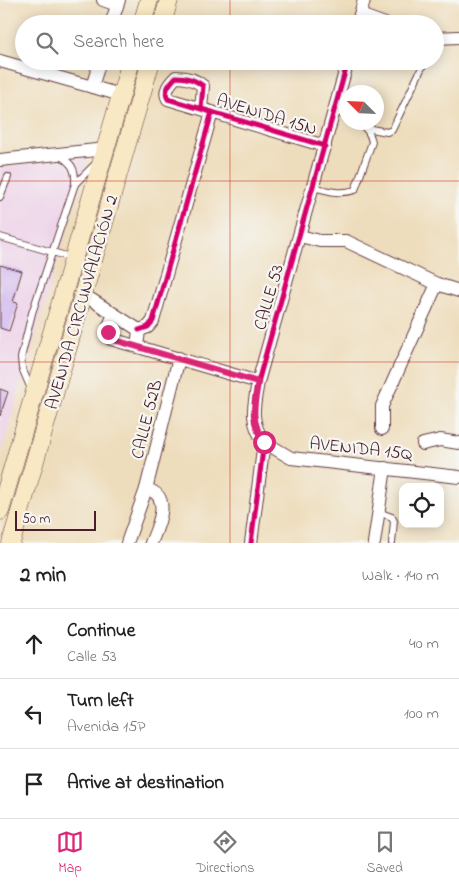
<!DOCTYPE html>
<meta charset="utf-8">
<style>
body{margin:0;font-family:"Indie Flower",sans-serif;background:#f6f6f6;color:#222}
.controls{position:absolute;right:15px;bottom:15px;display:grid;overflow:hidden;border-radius:10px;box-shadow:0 2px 12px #0003}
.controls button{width:45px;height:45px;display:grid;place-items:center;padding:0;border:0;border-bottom:1px solid #e0e0e0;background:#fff;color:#222;font:25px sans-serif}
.compass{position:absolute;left:339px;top:85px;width:45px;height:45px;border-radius:50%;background:#fff;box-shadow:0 2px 12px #0003;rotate:294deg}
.scale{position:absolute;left:15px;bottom:12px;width:81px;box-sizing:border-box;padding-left:5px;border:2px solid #4a1f2b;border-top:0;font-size:14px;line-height:18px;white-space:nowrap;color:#4a1f2b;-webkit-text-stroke:4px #f6f6f2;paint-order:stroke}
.stop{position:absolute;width:15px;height:15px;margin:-11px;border:4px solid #db2777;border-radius:50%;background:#fff}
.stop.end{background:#db2777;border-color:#fff;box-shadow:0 1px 5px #0008}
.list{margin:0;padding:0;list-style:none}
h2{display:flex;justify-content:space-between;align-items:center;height:65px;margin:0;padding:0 20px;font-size:21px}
h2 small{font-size:16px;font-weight:400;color:#767676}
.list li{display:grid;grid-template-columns:32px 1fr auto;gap:15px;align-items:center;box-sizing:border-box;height:70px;padding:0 20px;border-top:1px solid #e0e0e0}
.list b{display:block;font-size:19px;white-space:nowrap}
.list p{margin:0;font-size:16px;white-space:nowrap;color:#767676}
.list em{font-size:16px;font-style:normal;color:#767676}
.icon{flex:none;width:28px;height:28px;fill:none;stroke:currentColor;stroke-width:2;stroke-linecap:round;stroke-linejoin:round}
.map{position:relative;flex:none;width:459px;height:543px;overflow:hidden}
.search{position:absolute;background:#fff;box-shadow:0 2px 12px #0003;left:15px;right:15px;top:15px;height:55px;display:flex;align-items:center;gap:12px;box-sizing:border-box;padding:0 18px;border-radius:28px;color:#767676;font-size:19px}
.sheet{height:275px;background:#fff}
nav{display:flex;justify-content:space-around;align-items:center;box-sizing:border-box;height:70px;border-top:1px solid #e0e0e0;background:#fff;font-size:14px;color:#767676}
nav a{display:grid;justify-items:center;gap:2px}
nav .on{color:#db2777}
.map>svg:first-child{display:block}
</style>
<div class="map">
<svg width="459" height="543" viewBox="0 0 459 543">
<rect width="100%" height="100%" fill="#f6f6f2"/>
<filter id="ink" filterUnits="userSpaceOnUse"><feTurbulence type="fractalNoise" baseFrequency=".02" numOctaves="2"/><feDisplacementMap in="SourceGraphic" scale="10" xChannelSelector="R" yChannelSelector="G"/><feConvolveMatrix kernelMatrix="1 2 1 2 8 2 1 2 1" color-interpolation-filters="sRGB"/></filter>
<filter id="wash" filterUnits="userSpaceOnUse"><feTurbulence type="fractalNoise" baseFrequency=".0096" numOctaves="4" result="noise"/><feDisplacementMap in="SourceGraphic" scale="20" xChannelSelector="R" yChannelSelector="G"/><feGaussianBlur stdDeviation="1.12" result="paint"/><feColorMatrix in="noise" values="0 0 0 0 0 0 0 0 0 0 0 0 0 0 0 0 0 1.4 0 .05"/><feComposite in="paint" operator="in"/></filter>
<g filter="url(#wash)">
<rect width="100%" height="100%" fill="#eeddbc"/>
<!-- built -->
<polygon fill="#edd0e8" points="88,156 0,457 0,167"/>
<g id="blocks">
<!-- building -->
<g fill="#cdb1ee">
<polygon points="0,265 22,271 13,302 18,303 9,331 0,328"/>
<polygon points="0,389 8,392 0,416"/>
</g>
</g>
</g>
<g filter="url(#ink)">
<use href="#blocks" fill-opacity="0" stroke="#633c41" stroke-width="1"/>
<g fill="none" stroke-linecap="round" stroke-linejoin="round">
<defs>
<g id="service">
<polyline points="335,110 346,116"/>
<polyline points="366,128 387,132 392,130 425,61"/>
<path d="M59,155C71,163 76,168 75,184"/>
<path d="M313,187C328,191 340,195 355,190L372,142C370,132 366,128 357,122"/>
<polyline points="0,197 8,177"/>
<polyline points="0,237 73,258"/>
<polyline points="31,389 22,368 21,358 32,313 75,184 96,163"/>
<polyline points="378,512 392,517 394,521 392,543"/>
</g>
<g id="minor">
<polyline points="103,0 117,5"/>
<polyline points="360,15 385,24"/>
<polyline points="358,22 364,0"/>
<polyline points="111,24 119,0"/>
<polyline points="435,38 459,37"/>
<polyline points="0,61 121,95"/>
<polyline points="92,87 100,61"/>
<path d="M201,109L203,86C195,79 187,77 176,77C170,83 163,91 168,99L325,146"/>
<polyline points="0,160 106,149"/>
<polyline points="300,236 320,241 346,241 437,284 459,291"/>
<path d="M83,296L92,300L114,314C111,322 104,332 111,339L258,382"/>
<polyline points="114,314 139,330 138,339"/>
<polyline points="139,330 148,327 153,321 212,112"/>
<polyline points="382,429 382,406 437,284"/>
<polyline points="264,442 291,458 459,477"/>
<polyline points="423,444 440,440 459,443"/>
<path d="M146,489C173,495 158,526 151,543"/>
<polyline points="127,543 146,489 179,358"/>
<path d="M251,543L264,442C249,420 254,406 258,382L348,61"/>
<polyline points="374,543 385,468"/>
</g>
<g id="secondary">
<polyline points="142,24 149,0"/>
<polyline points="162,24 169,0"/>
<polyline points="0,511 131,61"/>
<polyline points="11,543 151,61"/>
</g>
</defs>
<!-- service casing -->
<use href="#service" stroke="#633c41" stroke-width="8"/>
<!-- minor casing -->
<use href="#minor" stroke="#633c41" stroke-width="14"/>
<!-- secondary casing -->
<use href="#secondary" stroke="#633c41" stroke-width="19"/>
<!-- service -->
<use href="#service" stroke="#fff" stroke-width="6"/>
<!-- minor -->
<use href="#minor" stroke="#fff" stroke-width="12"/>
<!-- secondary -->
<use href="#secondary" stroke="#f8e8c3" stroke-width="18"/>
<defs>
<g id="cycleway">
<path d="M201,109L203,86C195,79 187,77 176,77C170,83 163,91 168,99L325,146"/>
<polyline points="139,330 148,327 153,321 212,112"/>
<path d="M251,543L264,442C249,420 254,406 258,382L348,61"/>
</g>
</defs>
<!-- cycleway casing -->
<use href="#cycleway" stroke="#f6f6f2" stroke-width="8"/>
<!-- cycleway -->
<use href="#cycleway" stroke="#d6006c" stroke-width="5"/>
</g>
</g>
<g fill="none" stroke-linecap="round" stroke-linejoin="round" filter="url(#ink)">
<!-- route -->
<path stroke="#db2777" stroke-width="6" d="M108,332V336L111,339L258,382C254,406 250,420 264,442"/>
</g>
<!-- grid -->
<path fill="none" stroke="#c8321e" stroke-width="1" stroke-opacity="0.55" d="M230,0V24M230,61V543M0,181H459M0,362H459"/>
<g text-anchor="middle" stroke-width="4.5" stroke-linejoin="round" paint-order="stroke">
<!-- street labels -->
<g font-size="18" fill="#4a1f2b" stroke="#f6f6f2">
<text transform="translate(267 114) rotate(17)" y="6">AVENIDA 15N</text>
<text transform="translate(268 297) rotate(-74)" y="6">CALLE 53</text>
<text transform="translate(81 302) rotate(-74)" y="6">AVENIDA CIRCUNVALACIÓN 2</text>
<text transform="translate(146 419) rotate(-76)" y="6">CALLE 52B</text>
<text transform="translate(361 448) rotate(6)" y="6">AVENIDA 15Q</text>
</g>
</g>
</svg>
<div class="controls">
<button><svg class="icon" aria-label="locate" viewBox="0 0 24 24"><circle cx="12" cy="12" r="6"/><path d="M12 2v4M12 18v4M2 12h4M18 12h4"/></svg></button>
</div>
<svg class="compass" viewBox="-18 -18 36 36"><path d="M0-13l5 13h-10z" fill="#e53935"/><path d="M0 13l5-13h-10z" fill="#767676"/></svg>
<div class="scale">50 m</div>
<div class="stop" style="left:264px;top:442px"></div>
<div class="stop end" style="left:108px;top:332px"></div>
<div class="search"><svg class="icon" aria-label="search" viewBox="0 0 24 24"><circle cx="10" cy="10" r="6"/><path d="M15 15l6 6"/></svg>Search here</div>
</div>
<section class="sheet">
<h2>2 min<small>Walk · 140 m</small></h2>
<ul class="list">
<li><svg class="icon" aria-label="ahead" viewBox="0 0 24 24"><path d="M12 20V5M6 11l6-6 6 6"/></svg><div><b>Continue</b><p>Calle 53</p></div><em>40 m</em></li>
<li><svg class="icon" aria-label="left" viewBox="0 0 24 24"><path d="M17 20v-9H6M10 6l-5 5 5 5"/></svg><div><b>Turn left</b><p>Avenida 15P</p></div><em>100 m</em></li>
<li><svg class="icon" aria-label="arrive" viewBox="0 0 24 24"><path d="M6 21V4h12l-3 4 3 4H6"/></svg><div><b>Arrive at destination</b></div></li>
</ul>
</section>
<nav>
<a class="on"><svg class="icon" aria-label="map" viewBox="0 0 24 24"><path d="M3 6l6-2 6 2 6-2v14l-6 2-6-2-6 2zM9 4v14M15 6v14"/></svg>Map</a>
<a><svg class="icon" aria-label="directions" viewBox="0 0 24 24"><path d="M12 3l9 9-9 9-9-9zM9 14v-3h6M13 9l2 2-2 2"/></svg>Directions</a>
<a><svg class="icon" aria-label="saved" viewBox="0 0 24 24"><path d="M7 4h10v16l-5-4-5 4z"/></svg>Saved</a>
</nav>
